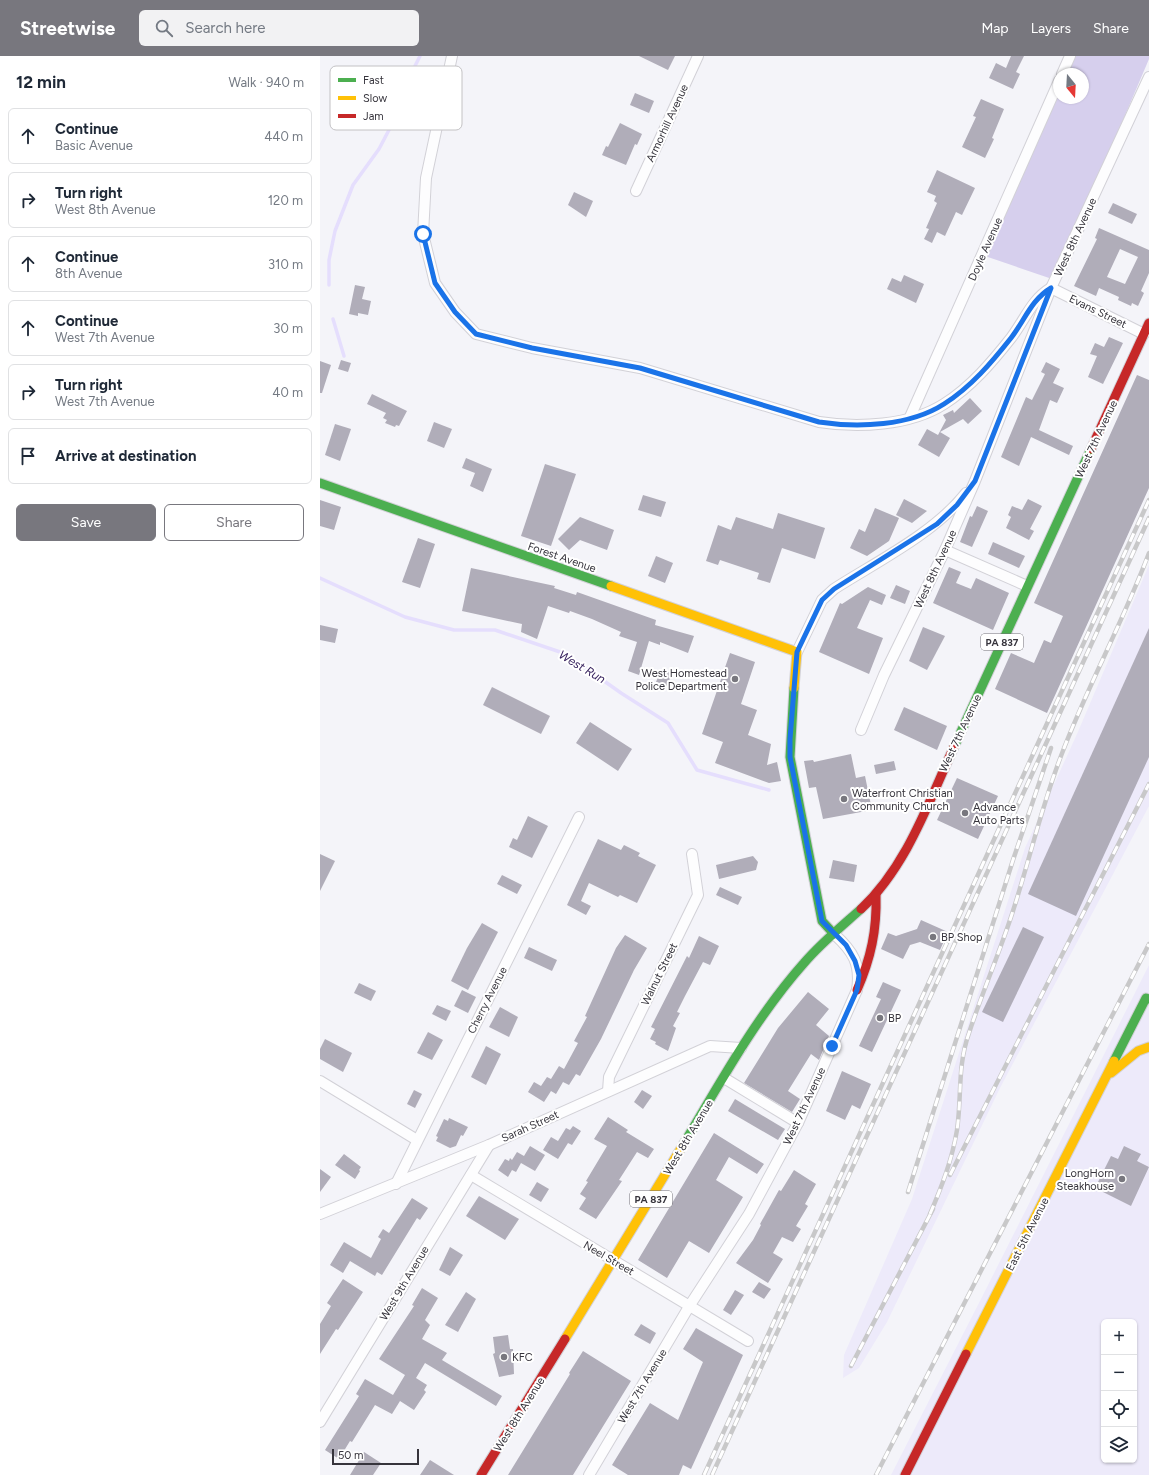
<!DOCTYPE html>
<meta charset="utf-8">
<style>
body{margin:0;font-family:Figtree,sans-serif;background:#f2f2f3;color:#1f2937}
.controls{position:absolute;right:12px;bottom:12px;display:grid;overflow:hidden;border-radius:6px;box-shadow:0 1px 3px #0004}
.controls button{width:36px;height:36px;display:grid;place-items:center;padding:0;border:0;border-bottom:1px solid #e0e1e3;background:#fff;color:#1f2937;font:20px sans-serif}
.compass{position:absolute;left:733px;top:12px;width:36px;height:36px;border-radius:50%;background:#fff;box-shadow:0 1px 3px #0004;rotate:162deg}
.scale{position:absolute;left:12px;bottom:10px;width:87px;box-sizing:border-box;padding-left:4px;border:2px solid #36343c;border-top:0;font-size:11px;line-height:14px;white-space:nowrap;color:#36343c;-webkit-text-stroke:3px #fff;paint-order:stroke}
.stop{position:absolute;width:12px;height:12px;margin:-9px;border:3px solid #1a73e8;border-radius:50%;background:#fff}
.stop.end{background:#1a73e8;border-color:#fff;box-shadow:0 1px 4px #0008}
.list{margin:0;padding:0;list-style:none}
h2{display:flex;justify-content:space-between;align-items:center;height:52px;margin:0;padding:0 16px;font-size:17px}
h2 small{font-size:13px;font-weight:400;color:#747a83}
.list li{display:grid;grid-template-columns:26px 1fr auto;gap:12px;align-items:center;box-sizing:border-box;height:56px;margin:0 8px 8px;padding:0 8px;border:1px solid #e0e1e3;border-radius:6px}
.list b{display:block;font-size:15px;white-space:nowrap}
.list p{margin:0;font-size:13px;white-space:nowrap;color:#747a83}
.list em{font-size:13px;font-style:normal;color:#747a83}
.actions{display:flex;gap:8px;padding:12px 16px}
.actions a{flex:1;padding:9px 0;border:1px solid #78777e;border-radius:6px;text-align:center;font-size:14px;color:#78777e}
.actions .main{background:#78777e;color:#fff}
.icon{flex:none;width:22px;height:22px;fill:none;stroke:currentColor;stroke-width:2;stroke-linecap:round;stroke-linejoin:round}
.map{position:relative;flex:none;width:829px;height:1419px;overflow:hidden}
header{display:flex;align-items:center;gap:24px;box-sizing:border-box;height:56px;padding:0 20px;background:#78777e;color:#fff}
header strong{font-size:19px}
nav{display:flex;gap:22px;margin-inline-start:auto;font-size:14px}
.search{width:280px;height:36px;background:#f2f2f3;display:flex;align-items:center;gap:10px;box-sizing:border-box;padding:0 14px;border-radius:6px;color:#747a83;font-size:15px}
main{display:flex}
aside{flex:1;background:#fff}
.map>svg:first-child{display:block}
</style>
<header>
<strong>Streetwise</strong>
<div class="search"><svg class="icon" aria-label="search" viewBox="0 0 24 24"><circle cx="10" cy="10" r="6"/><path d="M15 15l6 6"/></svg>Search here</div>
<nav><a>Map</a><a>Layers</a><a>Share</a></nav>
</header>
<main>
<aside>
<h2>12 min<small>Walk · 940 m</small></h2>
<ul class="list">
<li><svg class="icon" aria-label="ahead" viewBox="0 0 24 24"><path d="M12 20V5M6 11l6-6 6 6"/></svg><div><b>Continue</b><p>Basic Avenue</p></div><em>440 m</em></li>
<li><svg class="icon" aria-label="right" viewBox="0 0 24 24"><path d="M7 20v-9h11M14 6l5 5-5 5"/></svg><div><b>Turn right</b><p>West 8th Avenue</p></div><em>120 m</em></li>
<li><svg class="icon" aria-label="ahead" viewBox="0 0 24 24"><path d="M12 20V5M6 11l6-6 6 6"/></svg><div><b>Continue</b><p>8th Avenue</p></div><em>310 m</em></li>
<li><svg class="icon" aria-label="ahead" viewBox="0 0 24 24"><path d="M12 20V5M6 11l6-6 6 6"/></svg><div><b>Continue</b><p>West 7th Avenue</p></div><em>30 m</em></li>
<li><svg class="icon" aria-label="right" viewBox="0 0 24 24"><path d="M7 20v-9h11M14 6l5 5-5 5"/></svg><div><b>Turn right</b><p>West 7th Avenue</p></div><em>40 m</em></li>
<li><svg class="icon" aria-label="arrive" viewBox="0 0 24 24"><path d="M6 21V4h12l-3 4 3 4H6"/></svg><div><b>Arrive at destination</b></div></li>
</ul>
<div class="actions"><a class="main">Save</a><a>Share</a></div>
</aside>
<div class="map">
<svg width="829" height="1419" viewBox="0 0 829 1419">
<rect width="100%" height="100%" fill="#f4f4f9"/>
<!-- built -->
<g fill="#edeafa" fill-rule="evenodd">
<polygon points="829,509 829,750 680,1032 567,1266 539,1312 523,1322 524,1299 592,1143 705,792 757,678"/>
<path d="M829,909V1419H571L661,1243ZM784,1266H814V1404H784Z"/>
</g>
<!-- forest -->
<polygon fill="#d6cfed" points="749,0 829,0 829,3 735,224 662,199 739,24 739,42 763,42 763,18 741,18"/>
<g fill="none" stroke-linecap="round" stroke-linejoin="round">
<!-- stream -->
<g stroke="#e5defd" stroke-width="3.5">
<polyline points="9,229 9,204 15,175 33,129 59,93 80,53 95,10 100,0"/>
<polyline points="13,263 24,300"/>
<polyline points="0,522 85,561 134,574 175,574 246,598 301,637 348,667 377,714 449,734"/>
</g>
</g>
<!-- building -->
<g fill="#b0adb9" fill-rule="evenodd">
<polygon points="319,0 355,0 348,14"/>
<polygon points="691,0 704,0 696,16 700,18 693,33 669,22 676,7 686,12"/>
<polygon points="315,37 334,45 329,57 310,49"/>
<polygon points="661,43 684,53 672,82 674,83 665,102 642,91 656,61 653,60"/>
<polygon points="300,67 322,78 317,89 315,88 306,109 282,99 286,90 288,91"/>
<polygon points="617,114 655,132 642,159 636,156 625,180 617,176 612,187 604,183 609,173 606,172 617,147 614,145 616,140 607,136"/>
<polygon points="254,136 273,145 266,161 248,149"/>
<polygon points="793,147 817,158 812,168 788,157"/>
<path d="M779,172L829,194V217L821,235L824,237L818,250L812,247L811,250L798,244L799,241L779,232L776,240L754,230L777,183L775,182ZM800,193L818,201L805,228L787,221Z"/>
<polygon points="584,219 604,228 596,247 567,233 572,222 581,226"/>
<polygon points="35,229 45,231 42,243 51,245 48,259 38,257 38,260 29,258"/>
<polygon points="789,281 803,287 783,328 768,321 777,300 770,298 775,287 784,291"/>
<polygon points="21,304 31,307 28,316 18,313"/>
<polygon points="0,305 11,309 2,337 0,337"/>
<polygon points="726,306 740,313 733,327 744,332 737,347 730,344 719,374 753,390 749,399 711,381 699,410 681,401 706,341 712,344 725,318 721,316"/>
<polygon points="817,319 829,324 829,432 727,657 675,633 691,597 714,607 724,584 731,587 743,560 714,547"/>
<polygon points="52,338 87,355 79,370 76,369 75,371 65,367 67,364 63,362 66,357 47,348"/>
<polygon points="650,342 662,355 648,368 643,363 620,376 630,382 619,401 598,389 607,373 618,379 626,364 623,359 633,354 634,357"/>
<polygon points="114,366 132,373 124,392 107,385"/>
<polygon points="15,368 31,373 20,405 5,399"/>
<polygon points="146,402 172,413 163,436 150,430 155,417 142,412"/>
<polygon points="225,408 256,418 231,490 201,480"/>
<polygon points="323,439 346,446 341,461 318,454"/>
<polygon points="584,443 607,455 592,467 576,459"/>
<polygon points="708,443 722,450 710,473 714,475 709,484 686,472 691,461 688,459 692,450 702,454"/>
<polygon points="0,444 21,451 14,474 0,470"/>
<polygon points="657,450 668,455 652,491 640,486 650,460 652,461"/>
<polygon points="555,452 579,462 569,485 547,500 530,492 539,473 545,476"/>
<polygon points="458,457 505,472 495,503 462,492 450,527 437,523 439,517 400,504 398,509 386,505 398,469 411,474 416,461 453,473"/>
<polygon points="260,461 294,474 287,494 260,484 249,494 238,483"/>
<polygon points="98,482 115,488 100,532 82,526"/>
<polygon points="673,486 705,500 699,512 668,498"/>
<polygon points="336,500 353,507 345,527 328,520"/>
<polygon points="629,511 641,516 636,527 651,533 656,522 689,537 673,574 613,547"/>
<polygon points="151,512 235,530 234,532 256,539 257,536 336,564 335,569 374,580 368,597 340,586 340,589 329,585 319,619 308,615 317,586 299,580 301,576 272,563 250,555 249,557 228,550 217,583 201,576 202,568 142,555"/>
<polygon points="576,529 590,535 585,548 570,542"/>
<polygon points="548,531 566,539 562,549 550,544 537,572 563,582 549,618 499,596 520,547 522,548"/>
<polygon points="0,569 18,573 15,587 0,584"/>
<polygon points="603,571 625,580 607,614 589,605"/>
<polygon points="829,572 829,701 756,860 708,838"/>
<polygon points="410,597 435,606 421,648 437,654 428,679 451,688 447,709 457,706 461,725 449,727 395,707 403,686 382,678"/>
<polygon points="341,614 352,617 347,630 336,626"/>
<polygon points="172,631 230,660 221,678 163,649"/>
<polygon points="584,651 627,670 617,694 574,674"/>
<polygon points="270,666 312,693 298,715 256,687"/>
<polygon points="531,698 536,722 545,720 552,754 503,763 496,731 489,732 484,705 493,704 494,706"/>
<polygon points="574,705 576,714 556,718 554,709"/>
<polygon points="637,722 678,740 658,783 617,764"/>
<polygon points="208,760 228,770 212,802 189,791 193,782 197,784"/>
<polygon points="278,783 301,794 304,789 320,797 318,800 336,809 317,847 300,839 298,841 269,827 261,845 271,850 266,859 247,849"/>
<polygon points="0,798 15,805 0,835"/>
<polygon points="433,800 438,806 436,814 399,823 396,809"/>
<polygon points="513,804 537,809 534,826 509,822"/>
<polygon points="182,819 202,829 197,838 177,828"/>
<polygon points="400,831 422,841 418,849 396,839"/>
<polygon points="601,864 628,876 620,894 600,886 590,889 583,903 561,893 568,877 576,880 597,873"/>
<polygon points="162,867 178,876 148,934 131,925 147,892"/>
<polygon points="703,871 724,881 683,966 662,956"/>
<polygon points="305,879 327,892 314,914 281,983 260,1020 256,1018 249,1029 243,1026 236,1038 231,1035 224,1046 208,1036 214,1026 221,1030 227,1021 231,1023 239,1010 244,1013 258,987 254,985 267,961 265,960 296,892"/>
<polygon points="379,880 399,890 390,909 383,906 365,940 357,956 360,957 353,970 356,972 348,995 335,988 336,986 330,983 335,973 331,971 367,900 369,902"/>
<polygon points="209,891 237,904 232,915 204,902"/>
<polygon points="563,926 581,934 552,996 539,990 561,943 556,941"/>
<polygon points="39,927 56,935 51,945 34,937"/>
<polygon points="142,934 156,941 148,957 134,950"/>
<polygon points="488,936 509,953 496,969 509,980 499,1004 491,998 468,1035 480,1043 472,1056 424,1027 458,972"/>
<polygon points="117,949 131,955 126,965 112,958"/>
<polygon points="180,951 198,961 189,981 169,971"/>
<polygon points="108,976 123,984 112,1004 97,997"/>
<polygon points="5,983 32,997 23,1016 0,1003 0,993"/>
<polygon points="166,990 181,998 166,1029 151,1021"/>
<polygon points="522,1015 551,1028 540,1053 532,1049 525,1064 506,1055"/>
<polygon points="94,1034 102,1038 95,1052 87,1048"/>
<polygon points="322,1034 332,1040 323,1053 314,1046"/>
<polygon points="415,1043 465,1073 458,1084 408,1055"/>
<polygon points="288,1061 308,1074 306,1076 334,1093 328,1102 317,1096 299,1124 302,1125 276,1163 259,1153 266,1142 260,1138 268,1126 266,1125 287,1090 274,1083"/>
<polygon points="129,1062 148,1071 143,1080 141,1079 136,1090 130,1092 116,1085 118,1081 116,1080 124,1063 128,1065"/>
<polygon points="253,1070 261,1075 252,1089 248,1087 238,1103 223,1094 231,1081 238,1085 246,1072 250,1074"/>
<polygon points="394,1077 444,1108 437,1118 409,1101 396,1124 423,1141 389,1197 369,1185 347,1222 318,1204"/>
<polygon points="210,1090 225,1099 215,1115 201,1107 196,1116 192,1114 188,1121 178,1114 185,1103 189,1105 190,1102 192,1104 197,1096 204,1100"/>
<polygon points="804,1090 821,1098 817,1105 829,1111 811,1150 775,1132 791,1100 798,1103"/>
<polygon points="24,1098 41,1111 39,1114 40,1115 35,1123 15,1109"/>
<polygon points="0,1113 11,1121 0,1136"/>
<polygon points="474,1114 496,1128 485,1148 488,1150 476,1170 481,1173 473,1186 462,1181 453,1197 463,1203 448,1227 416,1207 433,1184 441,1169 440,1168 459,1134 461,1135"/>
<polygon points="217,1126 229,1133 221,1146 209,1139"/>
<polygon points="159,1140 199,1163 185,1184 146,1160"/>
<polygon points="92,1142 108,1152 100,1164 97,1162 62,1219 57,1216 55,1220 30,1205 23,1217 10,1209 24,1186 51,1202 61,1183 58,1181 63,1173 69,1177"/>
<polygon points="130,1191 143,1199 130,1220 119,1214"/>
<polygon points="23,1223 43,1236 18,1274 16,1273 0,1298 0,1268 11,1250 7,1247"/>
<polygon points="439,1226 451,1233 444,1243 432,1236"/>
<polygon points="102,1232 118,1242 105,1264 110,1269 102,1283 127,1297 122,1304 182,1340 176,1350 105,1307 96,1322 107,1329 104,1334 106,1336 94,1354 80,1345 72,1358 55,1349 32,1386 30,1385 19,1403 5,1394 39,1340 36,1338 45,1323 73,1339 85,1319 59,1303 94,1250 92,1249"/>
<polygon points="415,1234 424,1239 411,1259 403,1254"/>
<polygon points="146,1236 156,1243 138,1276 125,1269"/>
<polygon points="321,1268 336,1277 330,1288 314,1279"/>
<polygon points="376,1272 423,1299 371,1413 363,1409 359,1419 308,1419 292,1409 330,1347 358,1364 383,1306 363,1293"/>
<polygon points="188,1279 190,1293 193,1293 194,1318 179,1321 173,1298 175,1297 173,1281"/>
<polygon points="263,1295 311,1325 253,1419 188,1419 250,1318 249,1317"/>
<polygon points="44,1396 61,1407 53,1419 30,1419"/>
<polygon points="110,1404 134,1419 100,1419"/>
</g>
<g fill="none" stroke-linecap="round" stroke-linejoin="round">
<defs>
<g id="street">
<path d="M132,0L106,122L103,178L115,227L135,256L156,278L212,292L320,312L499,366C537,372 590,370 624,348C651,331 672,306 691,282C705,264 711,244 731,232L824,278"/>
<polyline points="742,18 750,0"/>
<polyline points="316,135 378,0"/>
<polyline points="590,361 739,25"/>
<polyline points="625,494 707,530"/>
<path d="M477,596L502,544L514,533C556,506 615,477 646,437"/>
<polyline points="541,674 564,619 625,494 655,425 731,232 829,21"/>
<polyline points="404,1022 478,1067"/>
<polyline points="0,1025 97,1084"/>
<polyline points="288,1035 289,1021 378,839 372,798"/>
<polyline points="151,1119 428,1285"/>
<polyline points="76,1128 259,761"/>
<polyline points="0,1158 169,1089 390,990 421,992"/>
<polyline points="0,1366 169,1089"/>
<path d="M269,1419L370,1249L429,1158L478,1067L537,934C541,908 533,895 514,878"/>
</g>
<g id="fast">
<polyline points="0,427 291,530"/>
<polyline points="474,632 470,701 502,865 514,878"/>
<polyline points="634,691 771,393"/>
<polyline points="794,1005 826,942 829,943"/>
<path d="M363,1089C400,1027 436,961 484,907C501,887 522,870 541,853"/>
</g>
<g id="slow">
<polyline points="291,530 477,596 474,632"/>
<polyline points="791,1017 818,995 829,991"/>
<polyline points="245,1283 363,1089"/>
<polyline points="646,1298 794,1005"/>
</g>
<g id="jam">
<polyline points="771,393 829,267"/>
<path d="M541,853C587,810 608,747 634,691"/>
<path d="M537,934C551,902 557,874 556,839"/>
<polyline points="161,1419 245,1283"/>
<polyline points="585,1419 646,1298"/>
</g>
</defs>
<!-- street casing -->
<use href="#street" stroke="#d2d1d7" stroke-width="12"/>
<!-- fast casing -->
<use href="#fast" stroke="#d2d1d7" stroke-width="11"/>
<!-- slow casing -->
<use href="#slow" stroke="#d2d1d7" stroke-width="11"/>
<!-- jam casing -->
<use href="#jam" stroke="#d2d1d7" stroke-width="11"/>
<!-- street -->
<use href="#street" stroke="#fdfdfe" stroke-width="10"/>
<!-- fast -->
<use href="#fast" stroke="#4caf50" stroke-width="9"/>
<!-- slow -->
<use href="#slow" stroke="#ffc107" stroke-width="9"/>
<!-- jam -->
<use href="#jam" stroke="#c62828" stroke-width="9"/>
<defs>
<g id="rail">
<polyline points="630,1119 829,728"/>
<polyline points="588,1136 693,804 731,692"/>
<path d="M610,1158C622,1130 632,1104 637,1074C642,1040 637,1011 649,977C662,937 679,898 692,858C709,806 721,752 741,700C767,631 803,566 829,497"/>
<polyline points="531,1310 613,1153"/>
<polyline points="384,1419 829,444"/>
<polyline points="392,1419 829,462"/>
<polyline points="556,1419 829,888"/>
</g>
</defs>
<!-- rail casing -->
<use href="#rail" stroke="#c8c8c9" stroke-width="4.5"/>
<!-- rail -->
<use href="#rail" stroke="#fff" stroke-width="3" stroke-dasharray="9" stroke-linecap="butt"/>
</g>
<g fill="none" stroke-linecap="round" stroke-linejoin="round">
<!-- route -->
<path stroke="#1a73e8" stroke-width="5" d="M103,178L115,227L135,256L156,278L212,292L320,312L499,366C538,372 590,370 624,348C651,331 672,306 691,282C705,264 711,244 731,232L655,425L637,449L617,468L514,533L502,544L477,596L470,683V701L502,865L526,889L535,905L539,919L537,934L512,990"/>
</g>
<!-- markers -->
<g fill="#78777e" stroke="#fff" stroke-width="1.5">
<circle cx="415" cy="623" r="4"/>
<circle cx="524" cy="743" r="4"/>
<circle cx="645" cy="757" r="4"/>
<circle cx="613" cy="881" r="4"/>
<circle cx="560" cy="962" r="4"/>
<circle cx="802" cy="1123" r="4"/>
<circle cx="184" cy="1301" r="4"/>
</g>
<g text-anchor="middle" stroke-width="4" stroke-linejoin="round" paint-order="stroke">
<!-- shield labels -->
<g fill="#fff" stroke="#727176" stroke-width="1">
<rect x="661" y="578" width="42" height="16" rx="3"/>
<rect x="310" y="1135" width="42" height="16" rx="3"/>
</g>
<g font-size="10" font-weight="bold" fill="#36343c">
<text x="682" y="590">PA 837</text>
<text x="331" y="1147">PA 837</text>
</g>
<!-- street labels -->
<g font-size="11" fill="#36343c" stroke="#fff">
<text transform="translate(347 67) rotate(-65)" y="4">Armorhill Avenue</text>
<text transform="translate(755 181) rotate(-65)" y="4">West 8th Avenue</text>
<text transform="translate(665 193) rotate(-66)" y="4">Doyle Avenue</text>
<text transform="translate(778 255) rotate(26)" y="4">Evans Street</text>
<text transform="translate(776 383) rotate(-65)" y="4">West 7th Avenue</text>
<text transform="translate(242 501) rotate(19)" y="4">Forest Avenue</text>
<text transform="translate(615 513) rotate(-65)" y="4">West 8th Avenue</text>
<text transform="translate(640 677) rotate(-65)" y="4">West 7th Avenue</text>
<text transform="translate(339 918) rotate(-64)" y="4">Walnut Street</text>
<text transform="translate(167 944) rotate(-63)" y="4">Cherry Avenue</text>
<text transform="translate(484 1050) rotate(-65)" y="4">West 7th Avenue</text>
<text transform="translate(210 1070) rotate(-24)" y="4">Sarah Street</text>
<text transform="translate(368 1081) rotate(-59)" y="4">West 8th Avenue</text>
<text transform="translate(707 1178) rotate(-63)" y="4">East 5th Avenue</text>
<text transform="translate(289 1202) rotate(30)" y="4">Neel Street</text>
<text transform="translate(84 1227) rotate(-59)" y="4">West 9th Avenue</text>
<text transform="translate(322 1330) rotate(-59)" y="4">West 7th Avenue</text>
<text transform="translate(199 1358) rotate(-58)" y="4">West 8th Avenue</text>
</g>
<!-- poi labels -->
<g font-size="11" fill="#36343c" stroke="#fff" text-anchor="start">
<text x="407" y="621" text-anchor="end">West Homestead<tspan x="407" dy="13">Police Department</tspan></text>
<text x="532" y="741">Waterfront Christian<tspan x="532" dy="13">Community Church</tspan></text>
<text x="653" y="755">Advance<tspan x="653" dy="13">Auto Parts</tspan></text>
<text x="621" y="885">BP Shop</text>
<text x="568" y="966">BP</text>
<text x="794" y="1121" text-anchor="end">LongHorn<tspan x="794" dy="13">Steakhouse</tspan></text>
<text x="192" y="1305">KFC</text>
</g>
<!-- water labels -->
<g font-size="12" font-style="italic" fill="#37225e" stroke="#fff">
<text transform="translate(262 611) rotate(31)" y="4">West Run</text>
</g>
</g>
<!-- legend -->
<rect x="10" y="10" width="132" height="64" rx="6" fill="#fff" stroke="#c3c2c4" stroke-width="1"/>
<rect x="18" y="22" width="18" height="4" fill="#4caf50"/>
<rect x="18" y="40" width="18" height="4" fill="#ffc107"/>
<rect x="18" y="58" width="18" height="4" fill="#c62828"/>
<g font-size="11" fill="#36343c">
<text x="43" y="28">Fast</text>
<text x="43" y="46">Slow</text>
<text x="43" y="64">Jam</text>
</g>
</svg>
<div class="controls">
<button>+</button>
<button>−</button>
<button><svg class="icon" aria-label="locate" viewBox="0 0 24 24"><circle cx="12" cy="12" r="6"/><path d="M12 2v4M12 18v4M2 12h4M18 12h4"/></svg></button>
<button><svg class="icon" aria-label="layers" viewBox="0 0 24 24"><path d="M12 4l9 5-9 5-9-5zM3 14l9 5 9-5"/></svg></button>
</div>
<svg class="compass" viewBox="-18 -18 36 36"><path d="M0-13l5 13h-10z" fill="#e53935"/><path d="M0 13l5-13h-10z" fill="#747a83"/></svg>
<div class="scale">50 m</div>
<div class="stop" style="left:103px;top:178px"></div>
<div class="stop end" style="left:512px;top:990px"></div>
</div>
</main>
